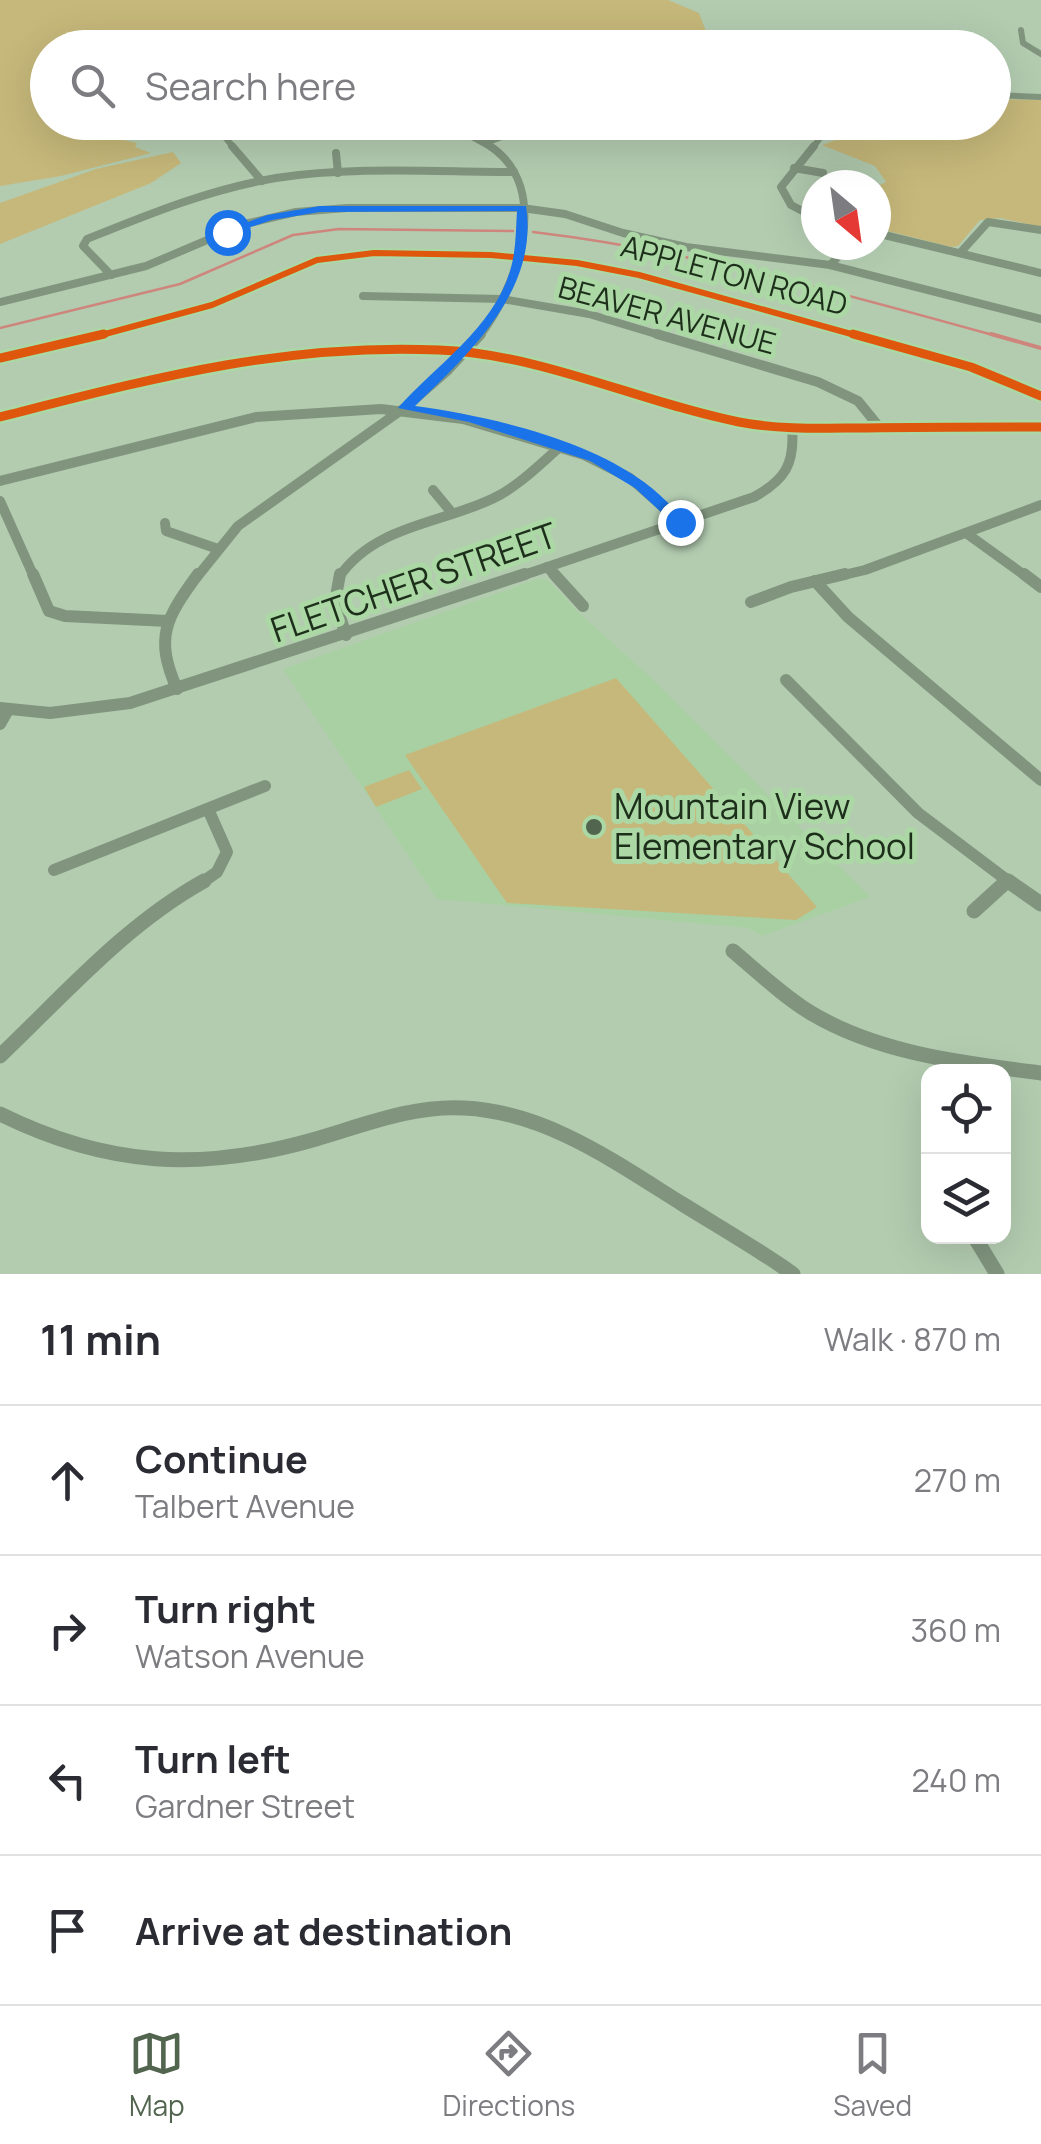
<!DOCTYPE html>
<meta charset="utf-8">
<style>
body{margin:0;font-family:Manrope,sans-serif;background:#f7f7f7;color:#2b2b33}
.controls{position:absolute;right:30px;bottom:30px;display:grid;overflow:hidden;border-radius:20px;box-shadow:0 10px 40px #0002}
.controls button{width:90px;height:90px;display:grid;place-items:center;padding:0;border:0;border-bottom:2px solid #e1e1e2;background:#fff;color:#2b2b33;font:50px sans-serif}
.compass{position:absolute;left:801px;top:170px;width:90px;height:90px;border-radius:50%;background:#fff;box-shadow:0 10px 40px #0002;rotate:151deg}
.stop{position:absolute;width:30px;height:30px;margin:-22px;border:8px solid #1a73e8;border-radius:50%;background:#fff}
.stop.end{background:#1a73e8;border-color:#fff;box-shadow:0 2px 10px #0008}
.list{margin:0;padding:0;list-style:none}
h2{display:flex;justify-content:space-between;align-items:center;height:130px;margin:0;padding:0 40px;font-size:42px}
h2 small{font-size:32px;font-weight:400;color:#7c7c81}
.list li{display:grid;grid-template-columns:65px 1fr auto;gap:30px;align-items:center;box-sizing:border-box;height:150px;padding:0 40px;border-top:2px solid #e1e1e2}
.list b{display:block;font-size:38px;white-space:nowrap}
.list p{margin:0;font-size:32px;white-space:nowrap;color:#7c7c81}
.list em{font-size:32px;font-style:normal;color:#7c7c81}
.icon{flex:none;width:55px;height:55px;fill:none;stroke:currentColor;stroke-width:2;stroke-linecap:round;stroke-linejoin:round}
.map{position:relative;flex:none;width:1041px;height:1274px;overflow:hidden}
.search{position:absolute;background:#fff;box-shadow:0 10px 40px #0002;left:30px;right:30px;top:30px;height:110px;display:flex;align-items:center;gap:25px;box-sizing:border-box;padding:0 35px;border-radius:55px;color:#7c7c81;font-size:38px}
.sheet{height:730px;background:#fff}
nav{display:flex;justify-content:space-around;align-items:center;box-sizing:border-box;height:140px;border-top:2px solid #e1e1e2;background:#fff;font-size:28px;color:#7c7c81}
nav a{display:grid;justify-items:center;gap:5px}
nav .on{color:#52664f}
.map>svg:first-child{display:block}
</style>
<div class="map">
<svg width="1041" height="1274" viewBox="0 0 1041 1274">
<rect width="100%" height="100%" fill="#b3ccb0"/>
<!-- built -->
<polygon fill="#a9d0a3" points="538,579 548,580 578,612 647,674 870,897 762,936 748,928 437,899 283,669"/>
<!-- green -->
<g fill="#c6b87a">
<polygon points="0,0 668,0 699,13 712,47 48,48 48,122 96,123 81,130 137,143 135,147 151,153 61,176 0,186"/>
<polygon points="994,99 1041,100 1041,227 1000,218 980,220 958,246 951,247 876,228 876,187 886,182 875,166 822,145 883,123 994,122"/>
<polygon points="173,152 181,163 151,183 0,244 0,203 96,169"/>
<polygon points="616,678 817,907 796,920 507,903 405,755"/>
<polygon points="409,770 422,789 376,807 364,787"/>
</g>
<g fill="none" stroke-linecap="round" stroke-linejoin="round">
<!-- stream-far1 -->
<g stroke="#ce857c" stroke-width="2.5">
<path d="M533,232C693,251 845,294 1000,337"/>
<polyline points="0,328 180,284 293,235 339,229 513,231"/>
</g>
<!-- stream -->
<polyline stroke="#ce857c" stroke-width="4" points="991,334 1041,348"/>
<!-- street-far4 -->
<g stroke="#81957e" stroke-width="6">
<polyline points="1021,30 1023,43 1041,54"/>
<polyline points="994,95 1041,97"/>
<polyline points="193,122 223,135 235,149"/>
<polyline points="445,122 494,149"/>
<polyline points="486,143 512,133 522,122"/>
<polyline points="812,149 820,138 866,122"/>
</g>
<!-- street-far3 -->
<g stroke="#81957e" stroke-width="8">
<polyline points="232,146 262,181"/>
<polyline points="814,146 781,187 791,205 816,218"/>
<polyline points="336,153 338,173"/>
<polyline points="794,168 823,173"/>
<polyline points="876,233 1041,273"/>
<polyline points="960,253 988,222 1041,230"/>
<polyline points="830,265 850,245"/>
<path d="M111,275L83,246L87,239C149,214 210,189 276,178C354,166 436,172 514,172"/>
<polyline points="363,296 502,299 589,314 666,337"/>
<polyline points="0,302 146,266 245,224 296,212 347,208 522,208 565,214 623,233 686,247 830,265 1041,319"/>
<polyline points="94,337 212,305 317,260 374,253 491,255 577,263 639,275 862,337"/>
<path d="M479,337C516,289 554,189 490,146"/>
</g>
<!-- street-far2 -->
<g stroke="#81957e" stroke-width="10">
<polyline points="657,334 818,382 858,401 880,428"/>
<polyline points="853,334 971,367 1041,396"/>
<polyline points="0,358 104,334"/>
<polyline points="0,481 256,417 381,409 463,419 584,455 630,478 680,522"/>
<polyline points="433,490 452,513"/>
<polyline points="0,501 34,577"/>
<polyline points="165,523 166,531 218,549"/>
<polyline points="966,533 1027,577"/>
<polyline points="547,567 556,577"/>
<polyline points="197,577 238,526 407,406 447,371 481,334"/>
<path d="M339,577C375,525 441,524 494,498C519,486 540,464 561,446"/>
<path d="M518,577L754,497C785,480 795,464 792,428"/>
<polyline points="835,577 865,570 1041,505"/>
</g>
<!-- street-far1 -->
<g stroke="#81957e" stroke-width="12">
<polyline points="33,574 49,611 65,616 168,621"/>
<polyline points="340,574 335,602 346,635"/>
<polyline points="554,574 583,606"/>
<polyline points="1024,574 1041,587"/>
<polyline points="815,581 848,617 1041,780"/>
<polyline points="751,602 791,587 845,574"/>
<polyline points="786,680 918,813 1012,884"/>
<path d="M177,689C154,637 166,618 198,574"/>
<polyline points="0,708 50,713 130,703 525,574"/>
<polyline points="0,724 8,710"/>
<polyline points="54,870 265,786"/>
<polyline points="200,884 217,872 227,852 208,809"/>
<polyline points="1004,884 1008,880"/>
</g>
<!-- street -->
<g stroke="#81957e" stroke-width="15">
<polyline points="1008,881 1041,904"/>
<polyline points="974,911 1007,881"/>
<path d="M733,951C758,972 783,996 811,1013C880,1054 964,1063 1041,1073"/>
<path d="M0,1056C65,994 125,925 204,881"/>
<path d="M0,1114C107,1167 202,1172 316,1139C364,1125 413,1105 464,1108C547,1112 616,1163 684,1205C721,1228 758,1249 793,1274"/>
<polyline points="974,1236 997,1274"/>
</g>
<!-- secondary -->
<polygon fill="#7c9279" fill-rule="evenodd" points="342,347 442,347 532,361 675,404 744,419 792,424 1041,423 1041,431 792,432 744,427 668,410 530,367 442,353 342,353 259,360 186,373 0,421 0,413 186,367 259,354"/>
<defs>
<polyline id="cycleway-far1" points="94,337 212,305 317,260 374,253 491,255 577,263 639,275 862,337"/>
<g id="cycleway">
<polyline points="853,334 971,367 1041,396"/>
<polyline points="0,358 104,334"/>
<path d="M0,417C150,379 282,343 439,350C542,354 639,402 739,422C781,430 825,428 867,428C925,427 983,427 1041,427"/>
</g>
</defs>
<!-- cycleway-far1 casing -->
<use href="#cycleway-far1" stroke="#abd8a4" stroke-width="10"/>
<!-- cycleway casing -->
<use href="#cycleway" stroke="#abd8a4" stroke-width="14"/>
<!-- cycleway-far1 -->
<use href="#cycleway-far1" stroke="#de570d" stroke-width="6"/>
<!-- cycleway -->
<use href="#cycleway" stroke="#de570d" stroke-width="9"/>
</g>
<!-- route -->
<path fill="#1a73e8" d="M320,206H526C539,290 470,353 415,406C488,416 584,438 644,482C659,493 672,507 685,519V525H675L635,488L590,461L469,422L398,408C438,363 501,323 513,259C516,244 516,227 517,211L320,212L272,220L227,235L221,232L267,215Z"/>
<!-- markers -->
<circle fill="#52664f" stroke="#abd8a4" stroke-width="4" cx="594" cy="827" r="10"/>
<g text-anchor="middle" stroke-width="10" stroke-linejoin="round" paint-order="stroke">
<!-- far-street labels -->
<g font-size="30" fill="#1d2f1b" stroke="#abd8a4">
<text transform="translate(734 276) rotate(15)" y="10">APPLETON ROAD</text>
<text transform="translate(667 316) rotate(15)" y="10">BEAVER AVENUE</text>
</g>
<!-- street labels -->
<g font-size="35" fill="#1d2f1b" stroke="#abd8a4">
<text transform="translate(414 583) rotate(-19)" y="12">FLETCHER STREET</text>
</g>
<!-- poi labels -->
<g font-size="35" fill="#1d2f1b" stroke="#abd8a4" text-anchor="start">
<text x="614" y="819">Mountain View<tspan x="614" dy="40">Elementary School</tspan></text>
</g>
</g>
</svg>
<div class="controls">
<button><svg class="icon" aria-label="locate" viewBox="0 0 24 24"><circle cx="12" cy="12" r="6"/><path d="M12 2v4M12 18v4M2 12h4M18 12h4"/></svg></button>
<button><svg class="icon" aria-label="layers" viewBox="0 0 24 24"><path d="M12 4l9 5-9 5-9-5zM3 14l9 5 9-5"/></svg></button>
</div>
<svg class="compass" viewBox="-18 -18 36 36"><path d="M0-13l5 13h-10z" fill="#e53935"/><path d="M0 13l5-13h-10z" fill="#7c7c81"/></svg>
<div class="stop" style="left:227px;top:232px"></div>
<div class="stop end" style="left:680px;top:522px"></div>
<div class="search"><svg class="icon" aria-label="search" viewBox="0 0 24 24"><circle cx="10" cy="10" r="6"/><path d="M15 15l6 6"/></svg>Search here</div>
</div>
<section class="sheet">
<h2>11 min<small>Walk · 870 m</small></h2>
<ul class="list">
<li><svg class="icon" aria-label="ahead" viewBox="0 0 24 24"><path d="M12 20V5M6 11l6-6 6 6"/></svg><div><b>Continue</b><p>Talbert Avenue</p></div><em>270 m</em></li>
<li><svg class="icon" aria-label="right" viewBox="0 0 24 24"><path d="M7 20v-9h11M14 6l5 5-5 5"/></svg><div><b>Turn right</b><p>Watson Avenue</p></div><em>360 m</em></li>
<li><svg class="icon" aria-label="left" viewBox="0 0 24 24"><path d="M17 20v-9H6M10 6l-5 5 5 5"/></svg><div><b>Turn left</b><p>Gardner Street</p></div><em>240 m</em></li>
<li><svg class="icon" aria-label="arrive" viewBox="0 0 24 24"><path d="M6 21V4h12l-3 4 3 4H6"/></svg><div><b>Arrive at destination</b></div></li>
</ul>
</section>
<nav>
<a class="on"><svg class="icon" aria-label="map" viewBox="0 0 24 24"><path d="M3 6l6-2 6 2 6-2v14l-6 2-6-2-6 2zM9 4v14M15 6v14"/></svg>Map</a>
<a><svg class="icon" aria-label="directions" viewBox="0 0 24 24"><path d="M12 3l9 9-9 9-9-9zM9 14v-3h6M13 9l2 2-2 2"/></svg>Directions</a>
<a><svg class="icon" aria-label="saved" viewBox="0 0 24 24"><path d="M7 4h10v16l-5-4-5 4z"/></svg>Saved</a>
</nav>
